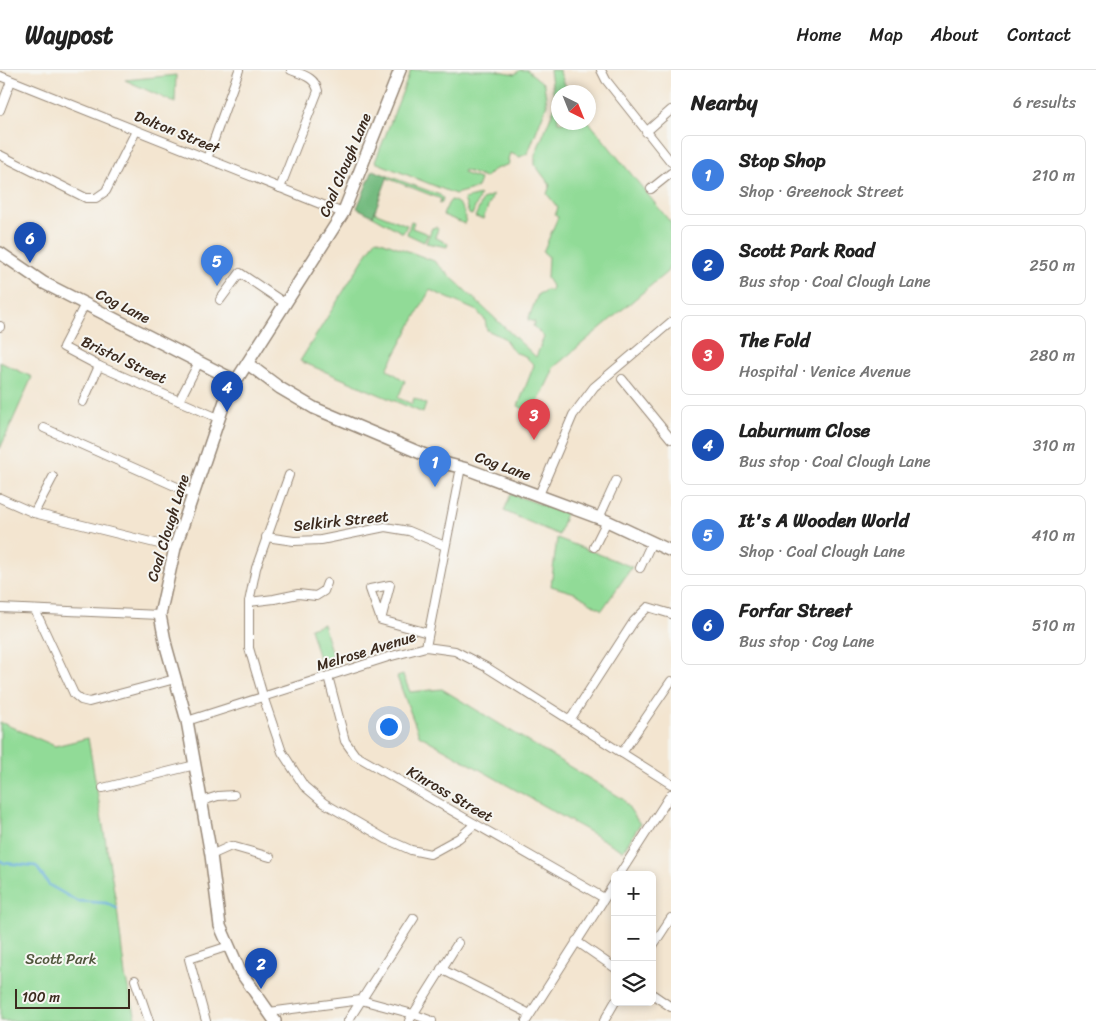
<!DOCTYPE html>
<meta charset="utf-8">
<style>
body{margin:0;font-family:Sriracha,sans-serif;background:#f6f6f6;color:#222}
.controls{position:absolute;right:15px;bottom:15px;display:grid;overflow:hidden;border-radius:8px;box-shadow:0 2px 8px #0003}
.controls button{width:45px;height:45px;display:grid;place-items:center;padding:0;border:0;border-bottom:1px solid #e0e0e0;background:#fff;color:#222;font:25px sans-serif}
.compass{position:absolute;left:551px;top:15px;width:45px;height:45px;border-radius:50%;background:#fff;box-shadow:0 2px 8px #0003;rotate:137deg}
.scale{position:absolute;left:15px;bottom:12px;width:115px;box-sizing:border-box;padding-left:5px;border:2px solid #3b2a1e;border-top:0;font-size:14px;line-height:18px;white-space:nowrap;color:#3b2a1e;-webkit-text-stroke:4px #f6f6f2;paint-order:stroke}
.you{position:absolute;left:388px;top:656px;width:18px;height:18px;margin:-12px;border:4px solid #fff;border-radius:50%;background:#1a73e8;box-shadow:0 0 0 8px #1a73e833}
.badge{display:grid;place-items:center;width:32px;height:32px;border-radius:50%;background:#ea580c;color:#fff;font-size:16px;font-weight:700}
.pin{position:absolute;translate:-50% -41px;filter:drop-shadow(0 1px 2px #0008)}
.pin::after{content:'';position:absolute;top:26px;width:18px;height:15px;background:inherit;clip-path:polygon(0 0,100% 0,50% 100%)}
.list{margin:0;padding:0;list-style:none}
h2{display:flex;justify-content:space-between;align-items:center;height:65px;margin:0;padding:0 20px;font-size:21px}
h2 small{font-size:16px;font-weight:400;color:#767676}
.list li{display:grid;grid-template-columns:32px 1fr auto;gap:15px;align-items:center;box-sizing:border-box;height:80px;margin:0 10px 10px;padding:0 10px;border:1px solid #e0e0e0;border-radius:8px}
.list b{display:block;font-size:19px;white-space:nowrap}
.list p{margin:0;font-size:16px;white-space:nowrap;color:#767676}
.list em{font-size:16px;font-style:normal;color:#767676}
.icon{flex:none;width:28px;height:28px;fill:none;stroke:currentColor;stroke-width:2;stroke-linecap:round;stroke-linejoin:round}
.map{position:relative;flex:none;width:671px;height:951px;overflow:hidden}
header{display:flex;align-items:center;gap:30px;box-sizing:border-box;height:70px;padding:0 25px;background:#fff;border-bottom:1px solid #e0e0e0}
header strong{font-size:24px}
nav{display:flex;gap:28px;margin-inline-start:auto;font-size:18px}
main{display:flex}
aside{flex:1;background:#fff}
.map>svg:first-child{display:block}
</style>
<header>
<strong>Waypost</strong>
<nav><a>Home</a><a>Map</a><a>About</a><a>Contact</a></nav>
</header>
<main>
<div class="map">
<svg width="671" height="951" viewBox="0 0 671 951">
<rect width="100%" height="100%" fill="#f6f6f2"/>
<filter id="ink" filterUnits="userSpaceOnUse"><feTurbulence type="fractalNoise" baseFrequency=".02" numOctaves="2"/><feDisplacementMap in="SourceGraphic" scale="10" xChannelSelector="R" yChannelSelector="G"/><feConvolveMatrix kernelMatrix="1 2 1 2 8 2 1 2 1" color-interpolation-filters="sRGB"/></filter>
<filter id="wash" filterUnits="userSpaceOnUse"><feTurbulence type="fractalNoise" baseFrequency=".0096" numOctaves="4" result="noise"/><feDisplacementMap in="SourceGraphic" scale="20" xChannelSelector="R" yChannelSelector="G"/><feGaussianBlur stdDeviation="1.12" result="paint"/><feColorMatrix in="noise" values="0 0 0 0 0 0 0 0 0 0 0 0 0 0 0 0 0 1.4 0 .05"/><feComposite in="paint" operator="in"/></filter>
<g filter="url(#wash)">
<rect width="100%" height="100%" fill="#f3e5d0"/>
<!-- green -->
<g fill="#91db97" stroke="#66825a">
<polygon points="411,0 494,0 515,4 520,0 527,0 544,14 547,34 528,83 520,87 510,83 508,89 509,94 493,100 485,108 464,100 463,103 480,109 477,118 455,124 375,92"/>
<polygon points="550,0 559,0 568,22 558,22 558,52 589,52 671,153 671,193 667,202 553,298 552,303 533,343 518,336 534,295 525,286 514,282 504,268 487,260 485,250 477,241 430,220 387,299 405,311 398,328 412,334 414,328 426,334 423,343 300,291 376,169 434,191 536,287 544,267 533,256 535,252 528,250 538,224 543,222 545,220 551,221 552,216 547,208 548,186 543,182 558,147 555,145 558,138 547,124 550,115 535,95 535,85 555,36"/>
<polygon points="176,5 175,33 125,10"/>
<polygon points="388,106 440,125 443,128 442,133 439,134 441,129 387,108"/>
<polygon points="480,125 472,145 469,144 464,129"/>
<polygon points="493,125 483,149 475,147 483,129"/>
<path d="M451,130C461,132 467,144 465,154L443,145L448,134Z"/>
<polygon points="374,142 407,155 403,163 373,146"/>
<polygon points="411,151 414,152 412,158 428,164 424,172 407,164"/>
<polygon points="436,157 438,159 435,167 448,174 447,177 426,173 432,158"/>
<polygon points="0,292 32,307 0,379"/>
<polygon points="511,424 566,443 559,465 504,441"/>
<polygon points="557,468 632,497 602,540 575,523 551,516"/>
<polygon points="323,554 335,595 322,599 310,558"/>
<polygon points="403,605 410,622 442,619 623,729 640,754 623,781 419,665 397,607"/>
<polygon points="0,652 55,676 88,668 117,838 125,906 137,951 0,951"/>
</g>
<!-- forest -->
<polygon fill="#74bb80" stroke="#58724f" points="373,100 388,106 373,146 357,138"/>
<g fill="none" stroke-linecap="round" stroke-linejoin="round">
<!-- stream -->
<polyline stroke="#65aedd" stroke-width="2.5" points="0,790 4,793 36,796 49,815 77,831 106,833 117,838"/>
</g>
</g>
<g filter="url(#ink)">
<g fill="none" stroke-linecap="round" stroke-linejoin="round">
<defs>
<g id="street">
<polyline points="601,0 606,10 671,92"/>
<polyline points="0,6 343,143"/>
<polyline points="0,40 11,11"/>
<polyline points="646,62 671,40"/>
<polyline points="0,85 86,128 96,128 106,121 136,61"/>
<polyline points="207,89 239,0"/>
<path d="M280,118L318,21C315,7 303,5 291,0"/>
<polyline points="651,119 671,103"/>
<polyline points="220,230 240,203 286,234"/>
<polyline points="85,234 63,277 99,296 218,348"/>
<polyline points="0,256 0,257"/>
<polyline points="622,309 671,369"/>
<polyline points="179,331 199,292"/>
<polyline points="83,332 99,296"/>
<polyline points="44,358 193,424"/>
<polyline points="289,405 256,498 249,532 249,578 263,626 282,682 304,716 324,733 386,769 411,780 430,784 459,768 475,754"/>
<polyline points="539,425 573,345 594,317 671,252"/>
<polyline points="0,428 34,443 175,478"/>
<polyline points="34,443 53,407"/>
<polyline points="599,448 616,411"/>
<polyline points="266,467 294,471 321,470 385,457 409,461 445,476"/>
<polyline points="594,477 607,451"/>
<polyline points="640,498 652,472"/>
<polyline points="249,532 274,529 298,524 316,526 324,521 327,513"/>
<polyline points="0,538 160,545"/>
<polyline points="35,540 74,624 81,630 89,632 175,609"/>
<polyline points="381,550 390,515 370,519 381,550 428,563"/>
<polyline points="426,577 461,397"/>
<polyline points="328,606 345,671 355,685 604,828"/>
<polyline points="570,650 634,551 648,537 671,544"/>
<polyline points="187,651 388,587 426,577 455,581 486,597 671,714"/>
<polyline points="622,683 671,611"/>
<polyline points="103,718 195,695"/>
<polyline points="202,731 218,726 234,725"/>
<polyline points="211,785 231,776 270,787"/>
<polyline points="619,805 671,724"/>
<polyline points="576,871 615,898"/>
<polyline points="652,877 671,848"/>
<polyline points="441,899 530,944"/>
<polyline points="135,910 149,951"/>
<polyline points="652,924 671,937"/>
<polyline points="269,942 361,930 413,944 432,951"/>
<polyline points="206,951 189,889 229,876"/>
<polyline points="348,951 414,848"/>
<polyline points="409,951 458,873"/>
<polyline points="526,951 615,812"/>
<polyline points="604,951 615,932"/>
</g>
<g id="secondary">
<polyline points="0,183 44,213 236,311"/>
<polyline points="248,294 280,318 314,338 444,393 467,399 607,451 671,481"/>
<polyline points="275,951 240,901 220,856 211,785 187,651 166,576 160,545 175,478 227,325 343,143 400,0"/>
</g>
</defs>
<!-- street casing -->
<use href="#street" stroke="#978877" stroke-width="10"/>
<!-- secondary casing -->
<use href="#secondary" stroke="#978877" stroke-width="14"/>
<!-- street -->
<use href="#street" stroke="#fff" stroke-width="8"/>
<!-- secondary -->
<use href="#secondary" stroke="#fff" stroke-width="11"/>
</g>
</g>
<g text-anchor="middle" stroke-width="4" stroke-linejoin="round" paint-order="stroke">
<!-- street labels -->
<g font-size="15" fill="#3b2a1e" stroke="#f6f6f2">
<text transform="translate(177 62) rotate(22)" y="5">Dalton Street</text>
<text transform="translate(345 95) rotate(-67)" y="5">Coal Clough Lane</text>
<text transform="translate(123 236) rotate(27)" y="5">Cog Lane</text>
<text transform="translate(124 290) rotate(25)" y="5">Bristol Street</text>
<text transform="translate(503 396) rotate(20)" y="5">Cog Lane</text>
<text transform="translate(341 451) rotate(-6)" y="5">Selkirk Street</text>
<text transform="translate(168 458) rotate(-73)" y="5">Coal Clough Lane</text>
<text transform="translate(366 581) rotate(-17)" y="5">Melrose Avenue</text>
<text transform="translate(450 724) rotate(30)" y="5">Kinross Street</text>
</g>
<!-- park labels -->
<g font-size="15" fill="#50563c" stroke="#f6f6f2">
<text x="61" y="894">Scott Park</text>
</g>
</g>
</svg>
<div class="controls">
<button>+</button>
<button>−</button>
<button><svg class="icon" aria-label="layers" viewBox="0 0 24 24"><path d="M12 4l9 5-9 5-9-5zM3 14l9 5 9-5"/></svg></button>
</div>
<svg class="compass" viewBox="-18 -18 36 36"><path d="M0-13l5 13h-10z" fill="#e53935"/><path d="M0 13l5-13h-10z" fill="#767676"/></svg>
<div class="scale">100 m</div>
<div class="you"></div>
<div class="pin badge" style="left:435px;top:417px;background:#3f7fe0">1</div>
<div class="pin badge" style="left:261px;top:919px;background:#1a4fb4">2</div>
<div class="pin badge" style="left:534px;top:370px;background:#e0444e">3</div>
<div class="pin badge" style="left:227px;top:342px;background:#1a4fb4">4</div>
<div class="pin badge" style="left:217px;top:216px;background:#3f7fe0">5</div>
<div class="pin badge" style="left:30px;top:193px;background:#1a4fb4">6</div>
</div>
<aside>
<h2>Nearby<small>6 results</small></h2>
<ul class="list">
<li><span class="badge" style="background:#3f7fe0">1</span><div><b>Stop Shop</b><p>Shop · Greenock Street</p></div><em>210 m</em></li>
<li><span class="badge" style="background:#1a4fb4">2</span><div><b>Scott Park Road</b><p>Bus stop · Coal Clough Lane</p></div><em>250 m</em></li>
<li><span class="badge" style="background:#e0444e">3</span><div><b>The Fold</b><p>Hospital · Venice Avenue</p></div><em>280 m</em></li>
<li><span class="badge" style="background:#1a4fb4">4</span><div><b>Laburnum Close</b><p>Bus stop · Coal Clough Lane</p></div><em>310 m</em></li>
<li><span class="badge" style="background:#3f7fe0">5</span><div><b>It's A Wooden World</b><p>Shop · Coal Clough Lane</p></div><em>410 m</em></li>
<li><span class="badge" style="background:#1a4fb4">6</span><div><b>Forfar Street</b><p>Bus stop · Cog Lane</p></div><em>510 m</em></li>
</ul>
</aside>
</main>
